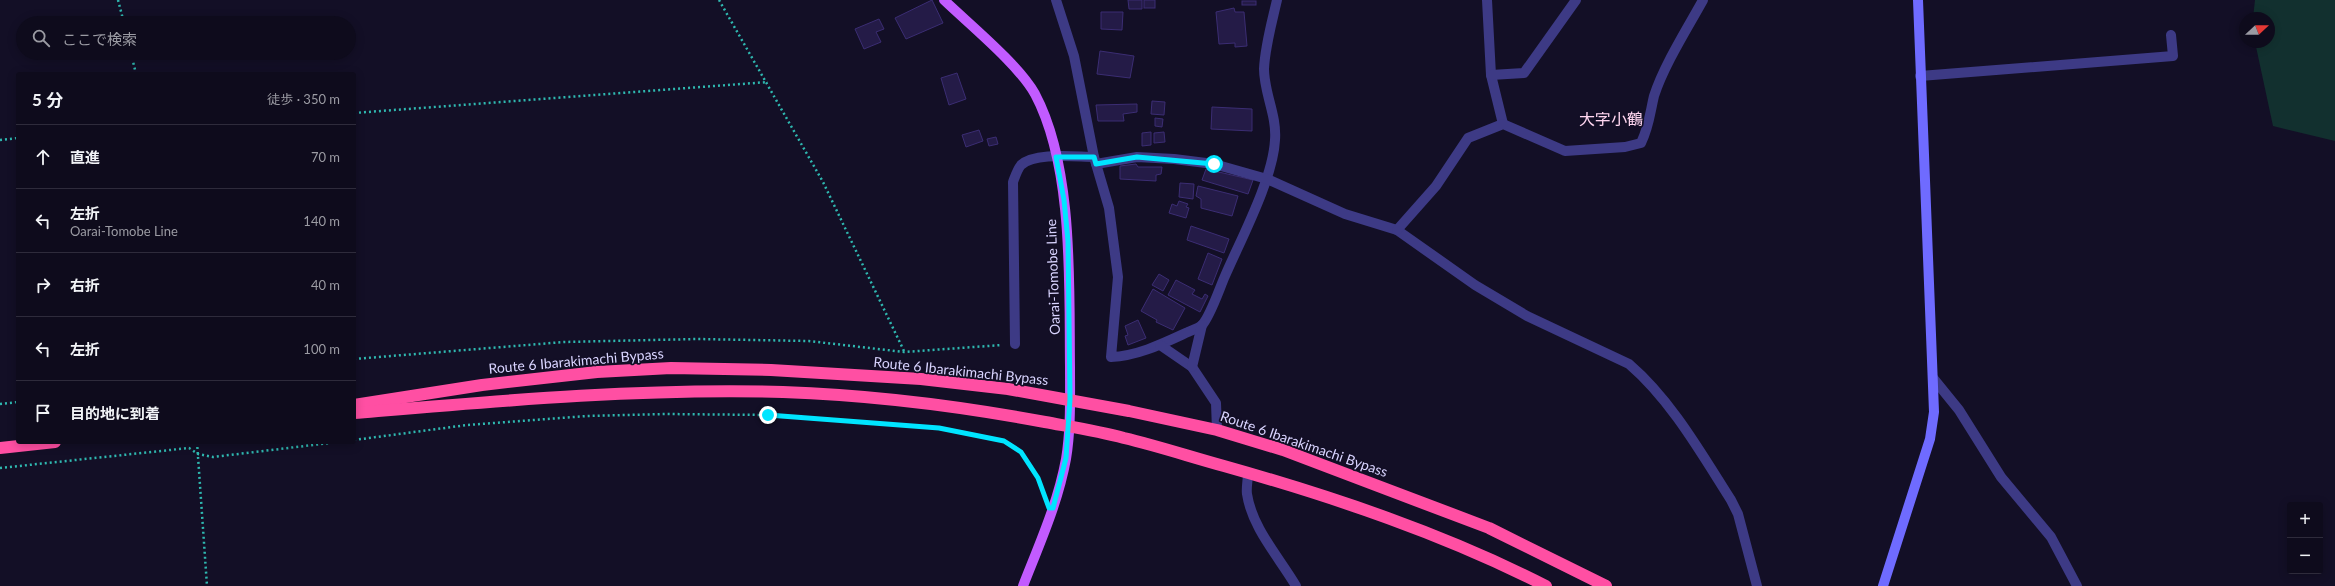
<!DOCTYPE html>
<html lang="ja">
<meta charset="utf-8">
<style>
body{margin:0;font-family:Lato,"Noto Sans JP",sans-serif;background:#1c1929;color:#f1f3f6}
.controls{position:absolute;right:12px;bottom:12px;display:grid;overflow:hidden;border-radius:4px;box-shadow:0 2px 10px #0003}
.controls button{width:36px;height:36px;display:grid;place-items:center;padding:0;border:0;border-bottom:1px solid #2e2b3b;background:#0e0b1c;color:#f1f3f6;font:20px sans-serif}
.compass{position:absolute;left:2239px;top:12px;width:36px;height:36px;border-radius:50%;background:#0e0b1c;box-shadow:0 2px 10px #0003;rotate:68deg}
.stop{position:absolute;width:12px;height:12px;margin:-9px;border:3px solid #00e5ff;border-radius:50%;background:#fff}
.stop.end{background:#00e5ff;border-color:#fff;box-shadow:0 1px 4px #0008}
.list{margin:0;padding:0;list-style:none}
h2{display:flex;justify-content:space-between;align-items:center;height:52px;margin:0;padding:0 16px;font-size:17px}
h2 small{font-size:13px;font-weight:400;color:#9b9ba3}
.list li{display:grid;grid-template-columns:26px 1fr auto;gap:12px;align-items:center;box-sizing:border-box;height:64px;padding:0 16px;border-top:1px solid #2e2b3b}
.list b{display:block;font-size:15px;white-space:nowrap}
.list p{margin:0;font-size:13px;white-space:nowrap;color:#9b9ba3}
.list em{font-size:13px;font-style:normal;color:#9b9ba3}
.icon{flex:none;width:22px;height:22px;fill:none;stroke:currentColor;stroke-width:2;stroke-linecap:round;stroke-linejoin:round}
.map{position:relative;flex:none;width:2335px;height:586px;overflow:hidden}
.search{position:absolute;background:#0e0b1c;box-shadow:0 2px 10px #0003;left:16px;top:16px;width:340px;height:44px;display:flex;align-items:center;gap:10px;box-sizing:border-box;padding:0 14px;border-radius:22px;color:#9b9ba3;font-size:15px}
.panel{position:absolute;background:#0e0b1c;box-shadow:0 2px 10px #0003;left:16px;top:72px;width:340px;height:372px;border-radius:4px}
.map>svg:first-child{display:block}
</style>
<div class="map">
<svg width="2335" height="586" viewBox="0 0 2335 586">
<rect width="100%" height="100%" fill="#130f26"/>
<!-- green -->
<polygon fill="#12302f" points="2255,0 2335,0 2335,141 2273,126 2255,42 2269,42 2269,18 2253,18"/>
<!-- building -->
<g fill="#241b47" stroke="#3b2d73">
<polygon points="932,0 943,23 906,39 895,18"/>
<polygon points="1128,0 1142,0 1142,9 1129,9"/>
<rect x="1144" y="0" width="11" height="8"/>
<rect x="1242" y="1" width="14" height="4"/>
<polygon points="1234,8 1235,12 1244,12 1247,46 1235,47 1235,43 1219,44 1216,12"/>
<polygon points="1101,12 1123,12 1122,30 1101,29"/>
<polygon points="879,19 884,29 876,32 881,42 864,49 855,29"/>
<polygon points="1100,51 1134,56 1130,78 1097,74"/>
<polygon points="957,73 966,99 949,105 941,78"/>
<polygon points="1152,101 1165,102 1164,115 1151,114"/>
<polygon points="1137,104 1137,112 1123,114 1124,121 1098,121 1096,105"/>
<polygon points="1212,107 1252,109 1252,131 1211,129"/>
<polygon points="1155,118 1163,119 1162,127 1155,126"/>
<polygon points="979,130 983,141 966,147 962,135"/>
<polygon points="1151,132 1151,145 1142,146 1142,133"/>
<polygon points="1164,132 1165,142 1154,143 1154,133"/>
<polygon points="996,137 998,144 989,146 987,139"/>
<polygon points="1136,164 1138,167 1162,167 1161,174 1156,175 1156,181 1120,179 1120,166"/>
<polygon points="1206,169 1253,180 1248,194 1202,180"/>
<polygon points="1180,183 1194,184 1193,199 1179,197"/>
<polygon points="1198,186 1238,196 1232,216 1201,208 1201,199 1196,196"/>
<polygon points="1179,201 1188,204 1186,207 1189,208 1186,218 1169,213 1172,204 1177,206"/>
<polygon points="1191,226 1229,239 1224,253 1187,240"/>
<polygon points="1208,253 1222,259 1212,285 1198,279"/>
<polygon points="1159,274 1169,280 1163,291 1152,285"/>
<polygon points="1176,280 1195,290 1192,294 1202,299 1205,294 1208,296 1200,312 1168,295"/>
<polygon points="1153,289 1185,308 1173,330 1156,322 1157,320 1141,311"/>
<polygon points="1138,320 1146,338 1128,345 1125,336 1128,335 1125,326"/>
</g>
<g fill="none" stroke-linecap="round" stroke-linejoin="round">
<!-- path -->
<g stroke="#2fb8b0" stroke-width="2.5" stroke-dasharray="2 3" stroke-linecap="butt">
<polyline points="118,0 124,23"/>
<polyline points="719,0 823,182 904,351"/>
<polyline points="131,53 136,74"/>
<polyline points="354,113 768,82"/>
<polyline points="0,140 18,138"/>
<polyline points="354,359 564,342 697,339 809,341 904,352 1002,345"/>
<polyline points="0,404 18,402"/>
<polyline points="354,440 467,425 587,416 666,414 769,415 939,428 1004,441 1021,452 1038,478 1044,494"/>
<polyline points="197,442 207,586"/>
<polyline points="0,468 189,448 198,454 213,457 338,442"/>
</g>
<!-- street -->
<g stroke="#3d3a85" stroke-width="10">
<path d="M1056,0L1074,56L1094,157L1109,208L1118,277L1111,357C1138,356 1164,343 1188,332C1192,330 1199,328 1202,325C1210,317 1220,287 1225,276C1241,239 1273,179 1275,140C1277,115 1264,93 1264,69C1265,46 1272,22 1277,0"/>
<polyline points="1487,0 1491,75 1503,124"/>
<polyline points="1491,75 1524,73 1576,0"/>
<polyline points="1920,76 2173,56 2171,35"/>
<path d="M1096,164L1137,157L1174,159L1214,164L1267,179L1345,214L1397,230L1475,285L1527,316L1629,364C1671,400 1701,453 1731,500L1738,514L1757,586"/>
<path d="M1397,230L1436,186L1468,138L1503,124L1565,151L1625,147L1641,143C1649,127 1650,113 1654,96C1664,65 1687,29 1703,0"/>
<path d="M1015,344L1013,182C1015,177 1017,170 1021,165C1035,152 1076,157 1094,157"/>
<polyline points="1160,345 1192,367 1216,403 1217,430"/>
<polyline points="1192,367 1202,325"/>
<polyline points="1933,378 1959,410 2001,477 2051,537 2077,586"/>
<path d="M1248,473C1248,480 1246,488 1247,494C1252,528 1279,557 1296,586"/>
</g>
<!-- secondary -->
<polyline stroke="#6f6bff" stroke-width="10" points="1883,586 1930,439 1934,412 1918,0"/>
<!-- primary -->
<path stroke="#c25bff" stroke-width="10" d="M944,0C970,25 1018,64 1035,94C1074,167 1069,286 1070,367C1070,397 1071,429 1066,459C1058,503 1039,545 1023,586"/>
<!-- highway -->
<g stroke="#ff4fa3" stroke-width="12">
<polyline points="354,405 482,385 597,372 671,368 771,370 921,379 1008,389 1129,411 1217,430 1283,450 1489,528 1606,586"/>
<path d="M354,413C497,401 640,388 783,392C871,395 959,406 1045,422C1072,427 1098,431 1124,438C1158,446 1191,457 1224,466C1334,497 1444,534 1546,586"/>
<polyline points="0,448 55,442"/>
</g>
</g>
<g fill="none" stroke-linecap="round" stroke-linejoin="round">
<!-- route -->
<polyline stroke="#00e5ff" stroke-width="5" points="768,415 939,428 1004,441 1021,452 1038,478 1049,508 1053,508 1066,458 1070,399 1068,241 1064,200 1056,157 1094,157 1096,164 1137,157 1214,164"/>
</g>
<g text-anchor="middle" stroke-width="3.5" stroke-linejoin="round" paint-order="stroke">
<!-- street labels -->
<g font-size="14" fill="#d9d4ff" stroke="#130f26">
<text transform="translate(1053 277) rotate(-92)" y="5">Oarai-Tomobe Line</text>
<text transform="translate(576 361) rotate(-5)" y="5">Route 6 Ibarakimachi Bypass</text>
<text transform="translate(961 371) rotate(6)" y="5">Route 6 Ibarakimachi Bypass</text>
<text transform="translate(1304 444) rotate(19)" y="5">Route 6 Ibarakimachi Bypass</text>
</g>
<!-- quarter labels -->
<g font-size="16" fill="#ffd6f0" stroke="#130f26">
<text x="1611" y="125">大字小鶴</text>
</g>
</g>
</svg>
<div class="controls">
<button>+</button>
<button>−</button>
</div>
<svg class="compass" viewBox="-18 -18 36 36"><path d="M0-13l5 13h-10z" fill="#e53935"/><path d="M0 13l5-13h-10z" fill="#9b9ba3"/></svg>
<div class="stop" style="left:1214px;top:164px"></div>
<div class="stop end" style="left:768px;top:415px"></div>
<div class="search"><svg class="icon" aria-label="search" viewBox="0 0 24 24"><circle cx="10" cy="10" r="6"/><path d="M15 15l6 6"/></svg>ここで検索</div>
<section class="panel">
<h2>5 分<small>徒歩 · 350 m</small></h2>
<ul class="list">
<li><svg class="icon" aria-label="ahead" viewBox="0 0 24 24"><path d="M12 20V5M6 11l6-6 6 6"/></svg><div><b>直進</b></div><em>70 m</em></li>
<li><svg class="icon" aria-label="left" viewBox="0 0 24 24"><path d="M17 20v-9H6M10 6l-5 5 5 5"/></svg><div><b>左折</b><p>Oarai-Tomobe Line</p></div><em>140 m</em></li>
<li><svg class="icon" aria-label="right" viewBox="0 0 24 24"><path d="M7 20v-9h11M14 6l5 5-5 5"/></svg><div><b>右折</b></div><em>40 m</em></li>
<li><svg class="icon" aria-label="left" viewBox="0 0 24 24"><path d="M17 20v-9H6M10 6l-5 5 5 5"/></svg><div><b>左折</b></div><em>100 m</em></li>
<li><svg class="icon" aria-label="arrive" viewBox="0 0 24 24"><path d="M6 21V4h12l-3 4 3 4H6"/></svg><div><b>目的地に到着</b></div></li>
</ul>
</section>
</div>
